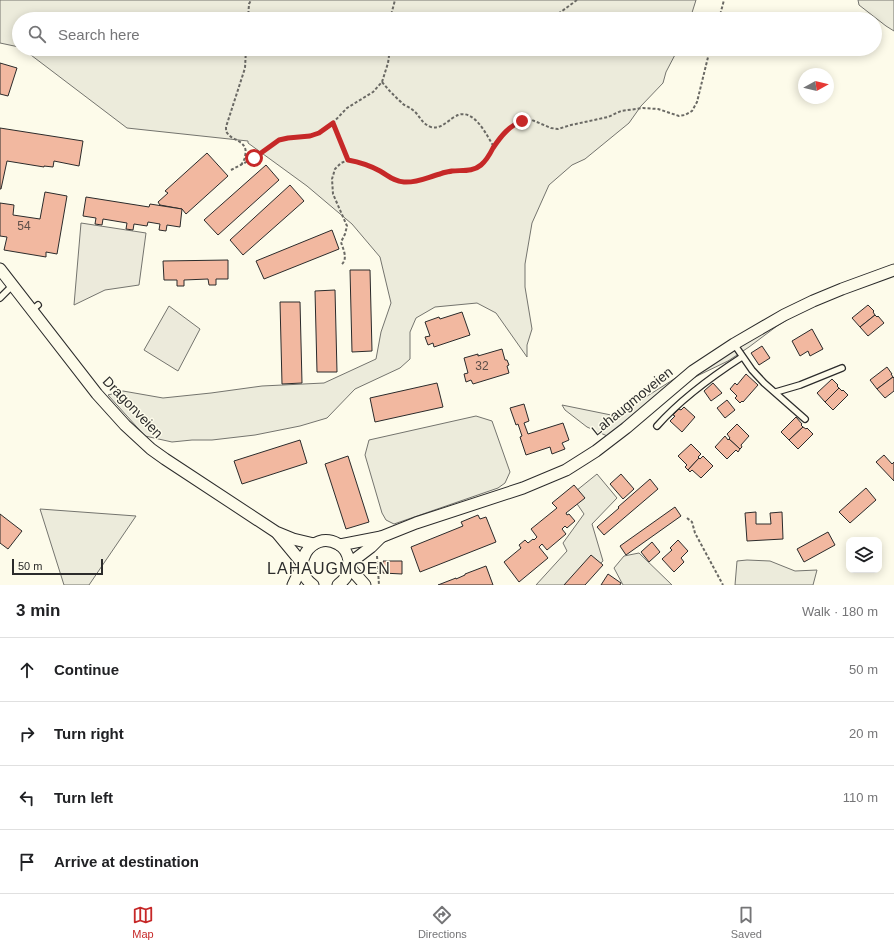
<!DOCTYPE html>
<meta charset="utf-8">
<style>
body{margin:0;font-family:Helvetica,sans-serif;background:#f6f6f6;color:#202124}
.controls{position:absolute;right:12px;bottom:12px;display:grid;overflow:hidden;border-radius:8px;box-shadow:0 2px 10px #0003}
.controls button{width:36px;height:36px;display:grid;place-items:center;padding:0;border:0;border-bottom:1px solid #e0e0e0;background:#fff;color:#202124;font:20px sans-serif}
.compass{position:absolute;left:798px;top:68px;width:36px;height:36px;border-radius:50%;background:#fff;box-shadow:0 2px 10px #0003;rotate:82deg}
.scale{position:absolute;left:12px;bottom:10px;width:91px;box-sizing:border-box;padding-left:4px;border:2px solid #2b2b2b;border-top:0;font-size:11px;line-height:14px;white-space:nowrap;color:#2b2b2b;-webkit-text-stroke:3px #fdfbea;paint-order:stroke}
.stop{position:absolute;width:12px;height:12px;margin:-9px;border:3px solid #c62828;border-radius:50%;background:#fff}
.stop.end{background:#c62828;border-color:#fff;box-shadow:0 1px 4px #0008}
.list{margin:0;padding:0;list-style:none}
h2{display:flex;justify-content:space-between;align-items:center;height:52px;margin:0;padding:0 16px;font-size:17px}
h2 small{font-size:13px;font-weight:400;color:#757577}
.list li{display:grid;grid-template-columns:26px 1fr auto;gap:12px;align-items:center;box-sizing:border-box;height:64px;padding:0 16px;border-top:1px solid #e0e0e0}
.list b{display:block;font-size:15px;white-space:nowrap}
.list em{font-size:13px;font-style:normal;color:#757577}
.icon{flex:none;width:22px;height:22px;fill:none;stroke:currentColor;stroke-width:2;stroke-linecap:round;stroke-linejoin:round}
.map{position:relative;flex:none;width:894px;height:585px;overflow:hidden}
.search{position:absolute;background:#fff;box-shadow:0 2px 10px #0003;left:12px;right:12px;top:12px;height:44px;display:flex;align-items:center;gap:10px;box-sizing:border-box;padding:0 14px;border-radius:22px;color:#757577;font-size:15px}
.sheet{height:308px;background:#fff}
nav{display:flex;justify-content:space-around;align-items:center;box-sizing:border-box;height:56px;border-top:1px solid #e0e0e0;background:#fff;font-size:11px;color:#757577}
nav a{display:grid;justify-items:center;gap:2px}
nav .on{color:#c62828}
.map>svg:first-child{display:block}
</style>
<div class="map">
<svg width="894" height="585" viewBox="0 0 894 585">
<rect width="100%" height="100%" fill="#fdfbea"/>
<!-- green -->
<g fill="#ecebdb" stroke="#74746e">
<polygon points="0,0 696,0 690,19 19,19 19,47 0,43"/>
<polygon points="858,0 894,0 894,31 886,26 859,5"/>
<polygon points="23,49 678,49 666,72 663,83 641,106 629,123 585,159 572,165 549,185 532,223 525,264 525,287 532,329 527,345 527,357 496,313 477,303 435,307 416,318 410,332 410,359 400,368 355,389 327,418 300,426 255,435 212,440 192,440 172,442 145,436 108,395 123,391 163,398 211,393 262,386 324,383 376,359 381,332 391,303 380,257 352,224 307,186 248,143 248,141 127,128"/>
<polygon points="810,306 777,326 749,347 728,361 699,375 668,393 614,439 587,427 565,410 562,405 616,416 685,372"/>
<polygon points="476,416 492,421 510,472 505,483 498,488 394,524 386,520 382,513 365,455 369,440"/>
<polygon points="597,474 617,498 592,524 603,561 577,585 536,585 567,551 563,543 584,514 571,495"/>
<polygon points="40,509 136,516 89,585 64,585"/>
<polygon points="639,553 672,585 623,585 614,568 624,556"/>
<polygon points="747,560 770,561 795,571 817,570 813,585 735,585 737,561"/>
</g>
<!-- parking -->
<g fill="#eceadb" stroke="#74746e">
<polygon points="81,223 146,233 139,285 105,290 74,305"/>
<polygon points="169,306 200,329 178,371 144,350"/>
</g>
<!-- building -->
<g fill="#f2b8a0" stroke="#2b2b2b">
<polygon points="0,63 17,68 8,96 0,94"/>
<polygon points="0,128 83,141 79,166 54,161 53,167 44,166 44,167 7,161 1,189 0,189"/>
<polygon points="207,153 228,176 186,214 182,209 160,205 158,202 168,193 165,191"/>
<polygon points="266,165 279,180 218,235 204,220"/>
<polygon points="290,185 304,201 243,255 230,240"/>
<polygon points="45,192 67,196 57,254 46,252 46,257 4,250 7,237 0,236 0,203 14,205 13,215 40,219"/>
<polygon points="86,197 149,207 150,204 182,209 180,227 167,225 166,231 159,230 160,224 148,222 147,226 134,224 133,230 126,229 127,223 103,219 102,225 95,224 96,218 83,216"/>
<polygon points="332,230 339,249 264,279 256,261"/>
<polygon points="228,260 228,279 216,279 216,285 209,285 208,279 184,280 184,286 177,286 177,280 164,280 163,261"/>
<polygon points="350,270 370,270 372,351 352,352"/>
<polygon points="335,290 337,372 317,372 315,291"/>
<polygon points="280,302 300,302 302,383 282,384"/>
<polygon points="868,305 874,311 873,312 875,315 860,327 852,318"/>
<polygon points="462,312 470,335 434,347 433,343 428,345 425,337 430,336 425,322 439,317 440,319"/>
<polygon points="875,315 877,317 878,316 884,323 868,336 860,327"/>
<polygon points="812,329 823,349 810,356 808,351 800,356 792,341"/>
<polygon points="762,346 770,358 759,365 751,353"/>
<polygon points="502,349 505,360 507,360 509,365 507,366 509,373 473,384 471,380 466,382 464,374 468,373 464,358 478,354 478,356"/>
<polygon points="887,367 892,374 891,374 893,377 877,389 870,380"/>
<polygon points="746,374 758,385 743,402 742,401 740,403 735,398 737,396 730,389 735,383 737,385"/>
<polygon points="893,377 894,378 894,391 885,398 877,389"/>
<polygon points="832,379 838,385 837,386 839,388 825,402 817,393"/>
<polygon points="437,383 443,407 375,422 370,398"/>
<polygon points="713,383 722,393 711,401 704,391"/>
<polygon points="839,388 842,391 843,390 848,395 833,410 825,402"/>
<polygon points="727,400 735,410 725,418 717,408"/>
<polygon points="524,404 529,421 524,423 528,434 563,423 569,440 562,443 565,449 552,454 550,447 526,455 520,437 522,436 518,424 516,425 510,408"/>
<polygon points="684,407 695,417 682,432 670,421 675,416 673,415 679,409 681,410"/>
<polygon points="796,417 802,424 801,425 803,427 789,440 781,432"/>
<polygon points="737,424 749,436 741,445 742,447 740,449 729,439 730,438 727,434"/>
<polygon points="803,427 806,429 807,428 813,434 798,449 789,440"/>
<polygon points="725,436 728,440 729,439 740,449 738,452 736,450 727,459 715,447"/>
<polygon points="300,440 307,463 242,484 234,461"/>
<polygon points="691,444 701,454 698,457 699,458 688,470 685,467 687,465 678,456"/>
<polygon points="884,455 892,464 894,462 894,481 876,462"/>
<polygon points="348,456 369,522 346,529 325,464"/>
<polygon points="703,456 713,466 701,478 692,470 690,472 688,470 699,458 700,459"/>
<polygon points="621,474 634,489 623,499 610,484"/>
<polygon points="650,479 658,489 604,535 597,527 619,508 618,507"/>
<polygon points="574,485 585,498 566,513 567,515 569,514 575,521 567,528 565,526 562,529 566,534 547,550 542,544 539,547 548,558 519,582 504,562 521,548 519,545 525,540 528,543 533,539 534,540 537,537 531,529 557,508 552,503"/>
<polygon points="866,488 876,500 850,523 839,512"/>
<polygon points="675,507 681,516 626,555 620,546"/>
<polygon points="756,512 756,524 771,524 770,513 782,512 783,539 747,541 745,513"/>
<polygon points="0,514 22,531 8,549 0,543"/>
<polygon points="478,515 480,519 486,517 496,542 420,572 411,547 463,526 461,522"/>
<polygon points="828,532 835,545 804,562 797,549"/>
<polygon points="678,540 688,551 681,558 684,562 674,572 662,559 672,550 670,548"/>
<polygon points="652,542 660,552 649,562 641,552"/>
<polygon points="591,555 603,565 585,585 564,585"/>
<polygon points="383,561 402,561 402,574 383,573"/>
<polygon points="486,566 493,585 438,585 456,578 456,579 465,575 465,574"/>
<polygon points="608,574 621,583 620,585 601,585"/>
</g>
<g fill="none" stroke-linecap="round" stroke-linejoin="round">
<defs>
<g id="lane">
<polyline points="0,298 13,285"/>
<polyline points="32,310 38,305"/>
<polyline points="734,344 752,370 764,383 805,419"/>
<polyline points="776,392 800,385 842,368"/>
<path d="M657,426C681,399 711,377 742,357"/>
</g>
<g id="street">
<polyline points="0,269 97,394 125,425 151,449 165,459 276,532 293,539 314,544"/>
<polyline points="278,534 302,563"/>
<polyline points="340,545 381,537 416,523 523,488 566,470 585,458 596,451 626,428 693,371 734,344 784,315 813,301 842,289 894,270"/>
<polyline points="350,563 371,547 381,537"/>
<polyline points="350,568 365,585"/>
<polyline points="293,585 302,566"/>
<path d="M313,585C288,568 311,529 338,544C344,547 348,554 349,561C351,571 346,579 338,585"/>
</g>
</defs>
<!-- lane casing -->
<use href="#lane" stroke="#2b2b2b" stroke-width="8"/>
<!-- street casing -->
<use href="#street" stroke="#2b2b2b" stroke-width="13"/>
<!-- path -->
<g stroke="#6a6964" stroke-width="2" stroke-dasharray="3 2" stroke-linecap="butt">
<polyline points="248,19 249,4 251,0"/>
<polyline points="390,19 395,0"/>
<polyline points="550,19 558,14 577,0"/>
<polyline points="719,19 724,0"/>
<path d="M382,82C388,89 394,96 401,102C404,106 410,107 414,111C420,116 422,124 431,127C439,129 444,124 450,120C452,118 456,116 458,115C475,109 487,136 494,147"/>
<polyline points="333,123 348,160"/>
<path d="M241,165C243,162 245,159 245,156C249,141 233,141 228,134C226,132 226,130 226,127L245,68L246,49"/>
<polyline points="231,170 254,158 279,140 289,137 310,137 319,133 328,128 347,108 373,92 382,82 388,63 390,49"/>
<path d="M342,264C348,258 343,249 341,242L345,234L347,226L333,194L332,179L335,169L341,163L348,160L358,162L369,166L380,171L392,179L405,182L422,180L441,173L460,170H472L480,167L487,159L494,147L504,132L514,124L522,121L532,120L551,128L558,129L571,125L608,117L621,111L643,108L658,109L679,116L685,115L692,111L697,102L710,49"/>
<polyline points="687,518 692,522 695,533 723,585"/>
<polyline points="377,556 379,585"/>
</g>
<!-- lane -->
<use href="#lane" stroke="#fdfbea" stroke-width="5.5"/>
<!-- street -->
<use href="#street" stroke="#fdfbea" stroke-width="11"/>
</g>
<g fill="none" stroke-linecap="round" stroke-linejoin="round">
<!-- route -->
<path stroke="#c62828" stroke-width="5" d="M254,158L279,140L288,138L310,136L319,133L333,123L348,160C359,162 369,165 380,171C389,176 393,181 404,182C417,183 428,177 440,174C444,172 448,172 452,171C462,170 473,172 481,165C487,160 490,154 493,148C501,136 509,126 522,121"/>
</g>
<g text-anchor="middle" stroke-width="3" stroke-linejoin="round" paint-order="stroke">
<!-- number labels -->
<g font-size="12" fill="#5d4e48">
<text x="24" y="230">54</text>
<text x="482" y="370">32</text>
</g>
<!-- street labels -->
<g font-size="14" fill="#2b2b2b" stroke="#fdfbea">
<text transform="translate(632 401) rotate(-39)" y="5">Lahaugmoveien</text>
<text transform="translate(133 407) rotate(46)" y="5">Dragonveien</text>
</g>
<!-- quarter labels -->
<g font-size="16" letter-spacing="1" fill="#2b2b2b" stroke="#fdfbea">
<text x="329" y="574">LAHAUGMOEN</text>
</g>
</g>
</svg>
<div class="controls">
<button><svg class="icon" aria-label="layers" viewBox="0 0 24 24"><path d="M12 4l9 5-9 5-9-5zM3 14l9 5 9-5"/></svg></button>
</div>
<svg class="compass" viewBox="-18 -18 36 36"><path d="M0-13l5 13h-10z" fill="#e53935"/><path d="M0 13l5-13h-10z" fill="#757577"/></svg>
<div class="scale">50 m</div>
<div class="stop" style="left:254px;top:158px"></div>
<div class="stop end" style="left:522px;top:121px"></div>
<div class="search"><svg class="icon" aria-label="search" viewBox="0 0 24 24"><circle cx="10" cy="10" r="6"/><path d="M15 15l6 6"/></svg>Search here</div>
</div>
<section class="sheet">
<h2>3 min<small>Walk · 180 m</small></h2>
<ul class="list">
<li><svg class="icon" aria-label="ahead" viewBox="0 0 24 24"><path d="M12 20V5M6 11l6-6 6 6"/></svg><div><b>Continue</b></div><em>50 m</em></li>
<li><svg class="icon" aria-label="right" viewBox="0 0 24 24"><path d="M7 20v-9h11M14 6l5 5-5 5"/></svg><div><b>Turn right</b></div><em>20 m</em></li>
<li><svg class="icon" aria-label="left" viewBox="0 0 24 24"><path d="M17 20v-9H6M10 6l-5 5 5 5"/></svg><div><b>Turn left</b></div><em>110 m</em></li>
<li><svg class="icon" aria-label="arrive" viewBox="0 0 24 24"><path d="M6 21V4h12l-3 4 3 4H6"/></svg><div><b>Arrive at destination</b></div></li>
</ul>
</section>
<nav>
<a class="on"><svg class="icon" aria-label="map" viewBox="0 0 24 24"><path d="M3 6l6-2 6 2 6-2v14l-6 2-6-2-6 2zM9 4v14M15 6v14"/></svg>Map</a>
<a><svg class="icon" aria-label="directions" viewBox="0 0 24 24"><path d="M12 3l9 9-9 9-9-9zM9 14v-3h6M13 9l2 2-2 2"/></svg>Directions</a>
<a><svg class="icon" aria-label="saved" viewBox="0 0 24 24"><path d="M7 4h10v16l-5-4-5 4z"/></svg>Saved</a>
</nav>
